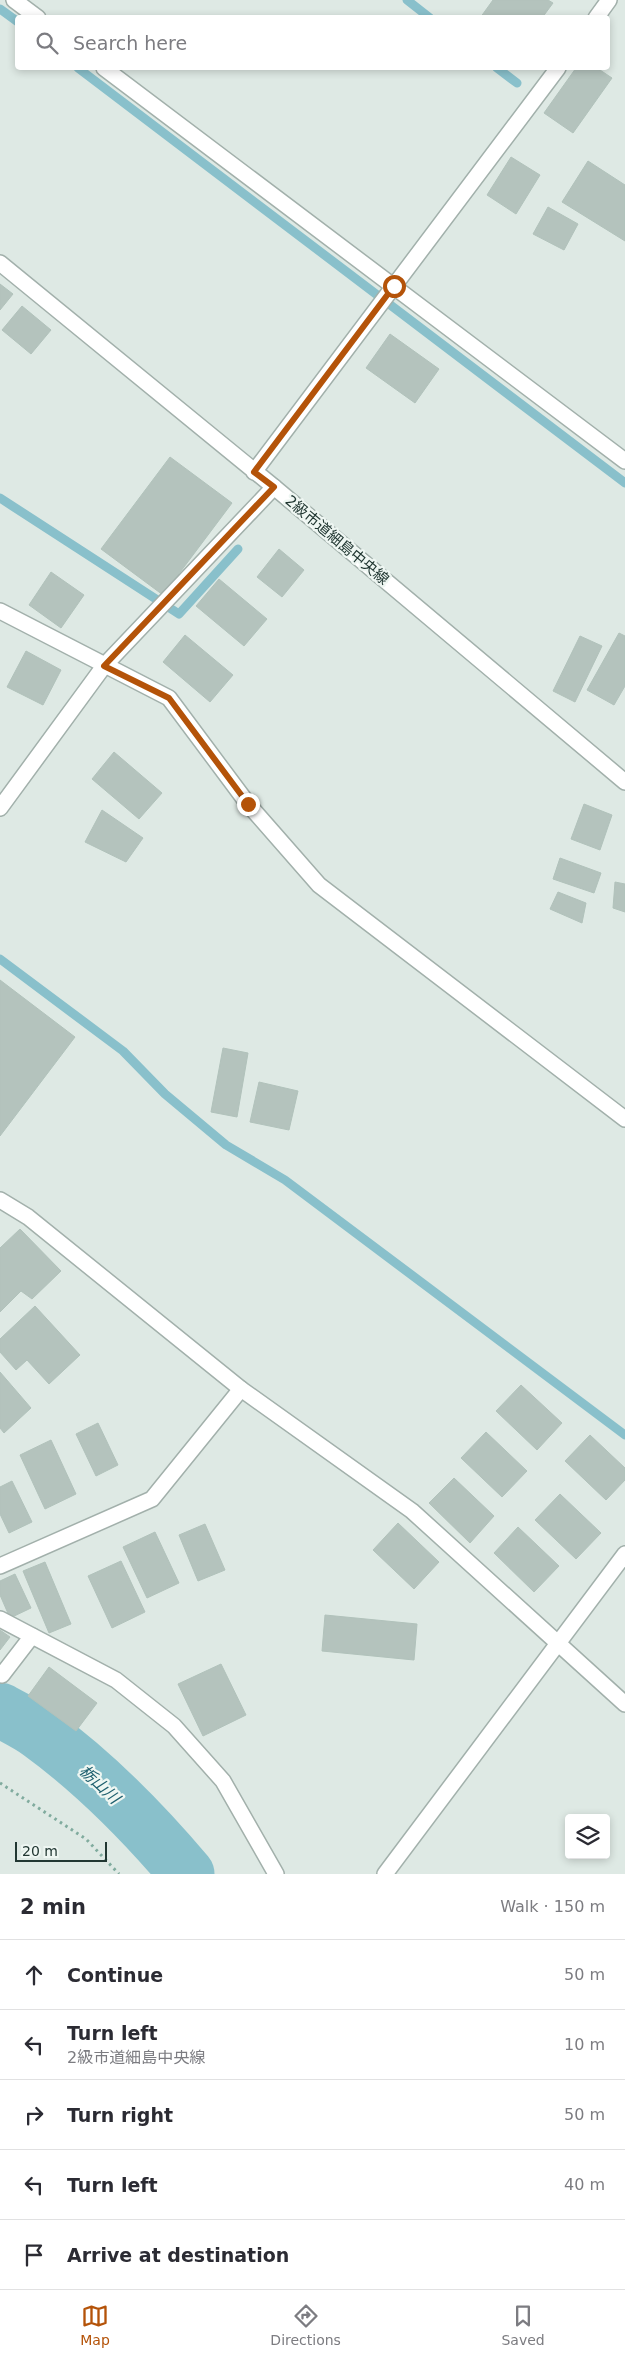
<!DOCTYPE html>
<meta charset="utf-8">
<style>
body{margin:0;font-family:"DejaVu Sans","Noto Sans JP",sans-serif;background:#f7f7f7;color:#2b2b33}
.controls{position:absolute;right:15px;bottom:15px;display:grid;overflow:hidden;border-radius:5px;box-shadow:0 2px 8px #0003}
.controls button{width:45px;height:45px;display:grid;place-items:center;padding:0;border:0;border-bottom:1px solid #e1e1e2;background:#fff;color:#2b2b33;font:25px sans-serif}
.scale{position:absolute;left:15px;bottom:12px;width:92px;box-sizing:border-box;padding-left:5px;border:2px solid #213732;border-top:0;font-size:14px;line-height:18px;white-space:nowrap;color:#213732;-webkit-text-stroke:4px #eef6f2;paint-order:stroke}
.stop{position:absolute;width:15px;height:15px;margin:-11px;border:4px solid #b45309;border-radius:50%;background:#fff}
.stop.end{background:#b45309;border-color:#fff;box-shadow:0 1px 5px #0008}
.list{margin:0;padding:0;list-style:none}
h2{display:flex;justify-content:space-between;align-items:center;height:65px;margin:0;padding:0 20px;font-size:21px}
h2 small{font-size:16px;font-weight:400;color:#7c7c81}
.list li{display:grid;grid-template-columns:32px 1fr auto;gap:15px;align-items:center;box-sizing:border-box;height:70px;padding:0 20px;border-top:1px solid #e1e1e2}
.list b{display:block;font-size:19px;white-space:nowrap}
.list p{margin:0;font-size:16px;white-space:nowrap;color:#7c7c81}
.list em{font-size:16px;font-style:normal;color:#7c7c81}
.icon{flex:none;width:28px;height:28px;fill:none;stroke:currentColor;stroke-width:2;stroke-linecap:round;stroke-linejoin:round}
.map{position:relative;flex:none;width:625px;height:1874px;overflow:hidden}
.search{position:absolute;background:#fff;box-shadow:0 2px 8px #0003;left:15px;right:15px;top:15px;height:55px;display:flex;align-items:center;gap:12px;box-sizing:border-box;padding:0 18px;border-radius:5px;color:#7c7c81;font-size:19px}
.sheet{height:415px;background:#fff}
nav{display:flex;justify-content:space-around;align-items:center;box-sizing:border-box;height:70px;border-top:1px solid #e1e1e2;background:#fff;font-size:14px;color:#7c7c81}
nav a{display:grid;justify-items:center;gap:2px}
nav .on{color:#b45309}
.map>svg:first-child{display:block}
</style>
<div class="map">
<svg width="625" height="1874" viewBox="0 0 625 1874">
<rect width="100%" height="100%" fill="#dee9e4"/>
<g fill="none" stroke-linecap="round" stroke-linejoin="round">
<!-- stream -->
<g stroke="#89c0cb" stroke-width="9">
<polyline points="407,0 430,18"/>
<polyline points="0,9 18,22"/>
<polyline points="78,68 625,483"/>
<polyline points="497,68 517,83"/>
<polyline points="0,498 179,614 238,549"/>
<polyline points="0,959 123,1051 165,1094 226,1145 285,1180 625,1435"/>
</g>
<!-- river -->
<path stroke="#89c0cb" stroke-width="55" d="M0,1710C13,1717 28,1724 40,1733C95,1773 143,1822 187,1874"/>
</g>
<!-- building -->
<g fill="#b4c3bd" stroke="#b1c2bb">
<polygon points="493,0 548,0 553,3 542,18 480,18"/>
<polygon points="576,68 597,68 612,78 573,133 544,113"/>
<polygon points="511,157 540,175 516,214 487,195"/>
<polygon points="588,161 625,185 625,241 562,202"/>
<polygon points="548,207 578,224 564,250 533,234"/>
<polygon points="0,284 13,294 0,310"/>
<polygon points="22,306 51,330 31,354 2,330"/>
<polygon points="390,334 439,369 415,403 366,368"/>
<polygon points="170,457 232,503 163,595 101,549"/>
<polygon points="279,549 304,570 282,597 257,577"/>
<polygon points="51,572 84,595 61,628 29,605"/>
<polygon points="219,579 267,619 244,646 196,606"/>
<polygon points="619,633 625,636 625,686 614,705 587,690"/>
<polygon points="185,635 233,675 210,702 163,662"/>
<polygon points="580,636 602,646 575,702 553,691"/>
<polygon points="26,651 61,670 43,705 7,687"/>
<polygon points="114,752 162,793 139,819 92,779"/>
<polygon points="584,804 612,815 600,850 571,839"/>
<polygon points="102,810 143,838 126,862 85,842"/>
<polygon points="560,858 601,873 594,893 553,879"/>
<polygon points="615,882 625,884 625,912 613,908"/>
<polygon points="558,892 586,903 582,923 550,909"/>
<polygon points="0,980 75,1037 0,1136"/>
<polygon points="223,1048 248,1053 237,1117 211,1112"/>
<polygon points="259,1082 298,1091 289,1130 250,1122"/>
<polygon points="20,1229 61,1271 32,1299 21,1291 0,1312 0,1248"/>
<polygon points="35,1306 80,1355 49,1384 27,1360 16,1370 0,1352 0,1339"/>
<polygon points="0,1372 31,1408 4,1433 0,1428"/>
<polygon points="521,1385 562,1423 537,1450 496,1411"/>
<polygon points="98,1423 118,1465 96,1476 76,1434"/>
<polygon points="486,1432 527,1471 502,1497 461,1458"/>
<polygon points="590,1435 625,1468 625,1480 606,1500 565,1461"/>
<polygon points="51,1440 76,1494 45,1509 20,1455"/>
<polygon points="454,1478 494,1516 470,1543 429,1503"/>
<polygon points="12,1481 32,1522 9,1533 0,1514 0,1487"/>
<polygon points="560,1494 601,1533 576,1559 535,1520"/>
<polygon points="398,1523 439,1562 414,1589 373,1550"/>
<polygon points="205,1524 225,1570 198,1581 179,1535"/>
<polygon points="518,1527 559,1566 534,1592 494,1553"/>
<polygon points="155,1532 179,1583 147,1598 123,1547"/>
<polygon points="121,1561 145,1612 112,1628 88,1576"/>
<polygon points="45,1562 71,1624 49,1633 23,1571"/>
<polygon points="15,1574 31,1608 10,1618 0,1595 0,1581"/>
<polygon points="325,1615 417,1624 414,1660 322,1651"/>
<polygon points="0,1630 10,1637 0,1650"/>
<polygon points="221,1664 246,1715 203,1736 178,1684"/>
<polygon points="49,1667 97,1703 76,1731 28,1696"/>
</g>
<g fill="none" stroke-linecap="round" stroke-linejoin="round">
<defs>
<g id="service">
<polyline points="0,1566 152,1499 241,1389"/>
<polyline points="0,1674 2,1675 32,1636"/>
</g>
<g id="minor">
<polyline points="14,0 38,18"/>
<polyline points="596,18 609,0"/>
<polyline points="104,68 625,461"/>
<polyline points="254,472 558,68"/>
<polyline points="0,611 169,698 248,804 319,885 625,1119"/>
<polyline points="0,808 104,666 274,487"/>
<polyline points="0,1200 28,1217 241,1389 412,1511 625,1704"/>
<polyline points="0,1619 116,1680 174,1726 223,1781 276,1874"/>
<polyline points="385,1874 625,1554"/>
</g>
<polyline id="tertiary" points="0,263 274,487 625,782"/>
</defs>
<!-- service casing -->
<use href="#service" stroke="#a2b0ab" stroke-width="18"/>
<!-- minor casing -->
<use href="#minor" stroke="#a2b0ab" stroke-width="18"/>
<!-- tertiary casing -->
<use href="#tertiary" stroke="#a2b0ab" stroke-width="18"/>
<!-- path -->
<polyline stroke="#80ab9e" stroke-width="3" stroke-dasharray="2.5 4" stroke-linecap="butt" points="0,1783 86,1839 119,1874"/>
<!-- service -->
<use href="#service" stroke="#fff" stroke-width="15"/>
<!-- minor -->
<use href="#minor" stroke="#fff" stroke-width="15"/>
<!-- tertiary -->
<use href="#tertiary" stroke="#fff" stroke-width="15"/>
</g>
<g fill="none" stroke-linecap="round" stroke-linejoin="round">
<!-- route -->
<polyline stroke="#b45309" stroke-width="6" points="248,804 169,698 104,666 274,487 254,472 394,286"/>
</g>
<g text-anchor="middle" stroke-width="4.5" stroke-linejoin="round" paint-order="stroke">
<!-- street labels -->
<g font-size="15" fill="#213732" stroke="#eef6f2">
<text transform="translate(337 540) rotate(40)" y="5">2級市道細島中央線</text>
</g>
<!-- water labels -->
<g font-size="16" font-style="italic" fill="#1f606f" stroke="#eef6f2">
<text transform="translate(100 1784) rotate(43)" y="6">栃山川</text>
</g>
</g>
</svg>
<div class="controls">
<button><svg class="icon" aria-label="layers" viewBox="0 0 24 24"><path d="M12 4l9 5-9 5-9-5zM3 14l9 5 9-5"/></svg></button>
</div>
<div class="scale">20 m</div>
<div class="stop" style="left:394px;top:286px"></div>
<div class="stop end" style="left:248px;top:804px"></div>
<div class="search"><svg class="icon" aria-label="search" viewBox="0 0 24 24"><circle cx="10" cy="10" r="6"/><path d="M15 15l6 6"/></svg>Search here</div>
</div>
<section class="sheet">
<h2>2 min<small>Walk · 150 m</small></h2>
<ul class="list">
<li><svg class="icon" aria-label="ahead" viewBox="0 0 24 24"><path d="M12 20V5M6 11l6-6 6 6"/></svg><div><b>Continue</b></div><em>50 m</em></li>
<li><svg class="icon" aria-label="left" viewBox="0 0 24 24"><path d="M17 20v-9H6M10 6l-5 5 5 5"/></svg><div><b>Turn left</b><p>2級市道細島中央線</p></div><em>10 m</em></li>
<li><svg class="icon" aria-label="right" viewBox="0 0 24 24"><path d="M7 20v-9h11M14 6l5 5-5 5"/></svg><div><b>Turn right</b></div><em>50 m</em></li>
<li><svg class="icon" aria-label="left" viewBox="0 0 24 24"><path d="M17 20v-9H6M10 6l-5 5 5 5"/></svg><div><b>Turn left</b></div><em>40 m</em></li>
<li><svg class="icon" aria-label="arrive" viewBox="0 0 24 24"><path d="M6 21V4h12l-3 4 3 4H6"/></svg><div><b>Arrive at destination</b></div></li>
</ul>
</section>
<nav>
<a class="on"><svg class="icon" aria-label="map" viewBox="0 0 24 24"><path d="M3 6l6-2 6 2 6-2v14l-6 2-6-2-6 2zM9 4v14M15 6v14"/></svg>Map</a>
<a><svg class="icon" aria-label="directions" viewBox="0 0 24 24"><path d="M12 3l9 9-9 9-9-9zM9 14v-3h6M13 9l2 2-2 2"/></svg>Directions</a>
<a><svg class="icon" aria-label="saved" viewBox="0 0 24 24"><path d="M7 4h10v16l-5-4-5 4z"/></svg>Saved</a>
</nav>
